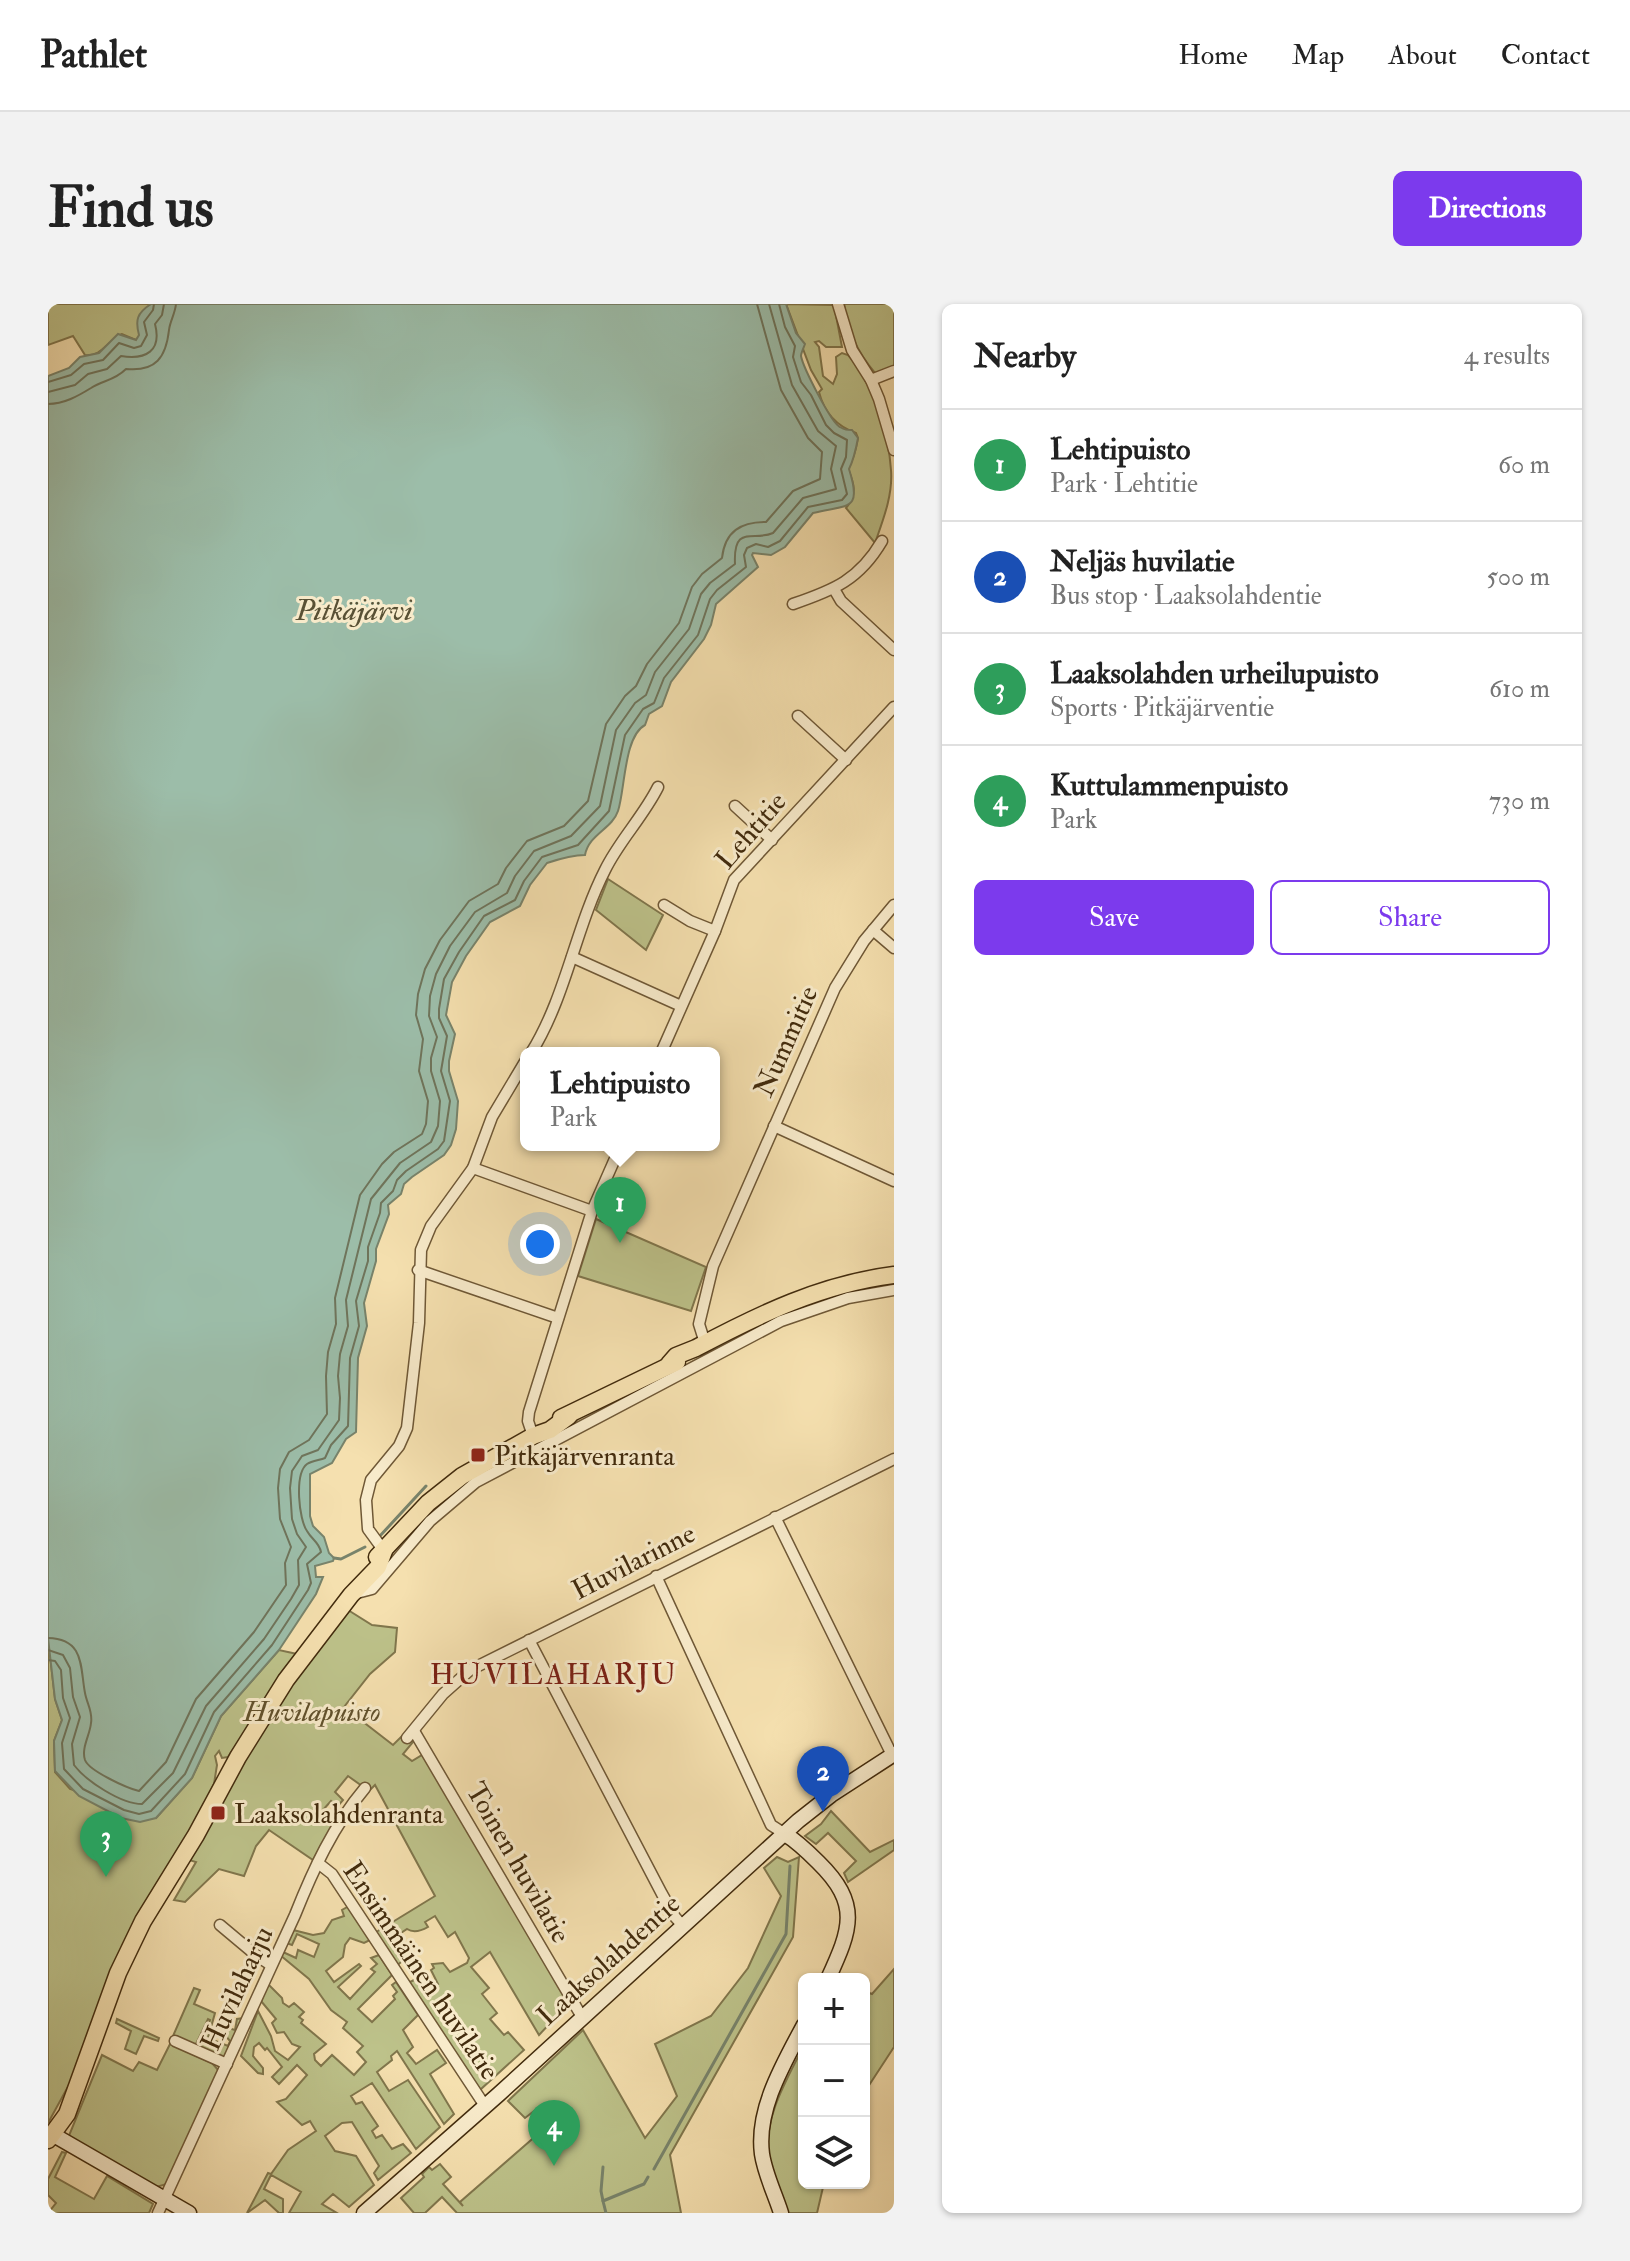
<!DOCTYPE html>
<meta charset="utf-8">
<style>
body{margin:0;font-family:"IM FELL Double Pica",serif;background:#f2f2f2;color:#222}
.controls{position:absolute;right:24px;bottom:24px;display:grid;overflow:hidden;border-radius:12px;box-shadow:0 2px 6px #0004}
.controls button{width:72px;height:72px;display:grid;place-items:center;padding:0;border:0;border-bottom:2px solid #e0e0e0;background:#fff;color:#222;font:40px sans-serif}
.you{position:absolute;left:492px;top:940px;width:28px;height:28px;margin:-20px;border:6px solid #fff;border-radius:50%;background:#1a73e8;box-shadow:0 0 0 12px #1a73e833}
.badge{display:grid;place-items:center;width:52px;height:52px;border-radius:50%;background:#7c3aed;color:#fff;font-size:26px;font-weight:700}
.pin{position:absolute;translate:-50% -66px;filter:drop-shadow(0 2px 4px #0008)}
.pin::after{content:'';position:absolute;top:42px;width:28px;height:24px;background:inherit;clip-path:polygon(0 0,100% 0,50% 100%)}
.popup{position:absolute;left:472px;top:743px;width:200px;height:104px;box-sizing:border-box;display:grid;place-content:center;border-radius:12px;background:#fff;filter:drop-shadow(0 2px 6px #0005);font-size:26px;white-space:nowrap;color:#767676}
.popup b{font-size:30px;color:#222}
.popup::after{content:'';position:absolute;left:50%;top:100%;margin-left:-16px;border:16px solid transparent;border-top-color:#fff}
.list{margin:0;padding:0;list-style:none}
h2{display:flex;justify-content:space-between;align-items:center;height:104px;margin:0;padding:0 32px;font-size:34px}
h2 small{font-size:26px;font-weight:400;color:#767676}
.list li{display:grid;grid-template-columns:52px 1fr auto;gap:24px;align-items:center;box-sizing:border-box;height:112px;padding:0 32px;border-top:2px solid #e0e0e0}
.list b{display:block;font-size:30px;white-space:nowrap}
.list p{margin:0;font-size:26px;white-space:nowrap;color:#767676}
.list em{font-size:26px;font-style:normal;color:#767676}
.actions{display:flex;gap:16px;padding:24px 32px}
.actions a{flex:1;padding:18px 0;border:2px solid #7c3aed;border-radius:12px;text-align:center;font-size:28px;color:#7c3aed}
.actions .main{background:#7c3aed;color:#fff}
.icon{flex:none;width:44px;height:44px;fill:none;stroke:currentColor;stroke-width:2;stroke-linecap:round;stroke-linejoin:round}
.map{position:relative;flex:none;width:846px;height:1909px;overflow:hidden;border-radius:12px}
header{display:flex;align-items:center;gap:48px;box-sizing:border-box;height:112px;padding:0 40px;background:#fff;border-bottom:2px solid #e0e0e0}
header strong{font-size:38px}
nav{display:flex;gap:44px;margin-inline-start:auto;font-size:28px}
.intro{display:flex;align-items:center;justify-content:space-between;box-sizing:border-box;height:192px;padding:0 48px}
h1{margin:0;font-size:56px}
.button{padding:20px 36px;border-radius:12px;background:#7c3aed;color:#fff;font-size:28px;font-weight:700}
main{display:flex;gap:48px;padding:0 48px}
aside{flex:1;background:#fff;border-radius:12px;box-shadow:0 2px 6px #0004}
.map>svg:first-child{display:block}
</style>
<header>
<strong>Pathlet</strong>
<nav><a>Home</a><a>Map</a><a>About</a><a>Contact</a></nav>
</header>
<div class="intro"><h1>Find us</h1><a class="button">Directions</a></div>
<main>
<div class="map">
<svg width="846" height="1909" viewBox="0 0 846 1909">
<rect width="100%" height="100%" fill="#f5e0af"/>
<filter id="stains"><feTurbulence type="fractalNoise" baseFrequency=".0025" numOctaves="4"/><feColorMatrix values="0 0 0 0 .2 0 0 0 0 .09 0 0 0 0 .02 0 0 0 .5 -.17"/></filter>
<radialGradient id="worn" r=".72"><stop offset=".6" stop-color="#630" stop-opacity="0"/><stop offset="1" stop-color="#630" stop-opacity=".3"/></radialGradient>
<!-- green -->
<g fill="#bdc28a" stroke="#80764c" stroke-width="2">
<path d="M0,0H121L88,36L74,30C59,37 54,53 37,51L25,32L0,41Z"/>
<path d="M738,0L786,1L794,43H778L771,37L767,38L771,43L775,72L785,80L789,70L788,53L794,49L800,51C824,76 841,132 843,166C845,191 835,216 827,239L798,204C810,191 806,179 800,165C806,155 808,145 810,134L808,129C788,122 776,108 771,88L774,85L763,66Z"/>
<path d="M796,0H846V63L827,69C810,49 799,27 796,0Z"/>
<polygon points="560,575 615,611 598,646 548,606"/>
<polygon points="548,915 658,963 643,1007 530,972"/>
<polygon points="846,975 846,982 798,990 760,1003 662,1050 657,1048 745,1002"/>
<path d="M300,1306L324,1321L349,1324L347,1348L322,1370L296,1403L345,1441L355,1431L365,1438L355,1450L364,1457L379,1448L521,1699L491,1731L442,1648L423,1663L441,1684L434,1690L449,1709L442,1715L456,1731L460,1728L476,1746L433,1785L430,1786L360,1679L366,1676L378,1687L390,1680L383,1666L386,1664L384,1660L395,1659L402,1668L419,1659L421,1654L407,1628L400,1633L387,1612L377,1618L380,1623C373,1627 365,1629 359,1625L347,1633L359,1653L346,1664L325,1630L387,1592L327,1481L321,1487L300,1472L287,1488L295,1496L289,1503L283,1497L274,1507L286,1518L265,1556L221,1526L208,1542L196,1572L171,1565L137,1598L126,1596L148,1558L141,1556L170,1509L180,1484L234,1393Z"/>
<polygon points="0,1334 7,1395 14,1416 6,1437 7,1468 22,1485 108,1514 144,1474 173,1412 231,1346 249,1350 180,1453 174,1454 171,1447 167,1452 169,1461 166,1480 28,1768 0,1819"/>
<polygon points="783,1507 822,1548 846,1536 846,1546 800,1578 796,1569 808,1557 780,1529 768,1540 757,1532 773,1520"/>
<polygon points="729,1553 740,1558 751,1553 745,1633 622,1851 633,1909 409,1909 394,1893 377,1909 366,1909 353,1894 376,1873 374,1870 381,1863 384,1866 392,1860 403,1873 395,1880 415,1902 412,1898 506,1816 510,1817 495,1800 477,1814 460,1797 535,1726 597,1834 629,1792 607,1740 663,1712 700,1664 733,1592 716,1564"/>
<polygon points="301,1602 322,1636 316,1639 302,1634 297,1641 295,1653 278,1667 286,1678 311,1660 313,1662 290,1683 302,1695 327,1668 323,1665 329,1660 323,1654 331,1651 344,1671 310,1705 324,1718 347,1695 345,1692 349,1688 344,1681 348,1678 370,1711 355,1726 365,1743 359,1749 368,1760 389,1746 398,1759 382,1770 406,1810 396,1820 349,1747 343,1752 344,1756 329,1768 341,1787 360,1776 392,1823 368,1845 324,1779 303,1792 308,1800 314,1798 330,1822 324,1827 328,1834 334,1831 344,1845 355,1840 363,1849 330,1876 326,1869 331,1862 304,1818 294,1819 277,1832 287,1847 308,1852 326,1881 301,1903 285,1890 274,1900 289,1909 241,1909 253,1888 223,1871 216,1885 235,1895 235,1909 231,1909 217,1896 199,1909 220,1869 223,1870 240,1846 268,1827 262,1817 254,1821 229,1798 238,1795 259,1771 249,1761 231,1780 224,1773 234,1763 219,1744 217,1746 211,1739 206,1743 205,1752 215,1764 215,1770 210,1769 193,1752 210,1707 223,1732 227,1747 240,1756 252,1743 244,1740 236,1728 229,1729 224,1719 228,1715 213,1697 220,1680 234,1694 235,1699 241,1703 246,1699 256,1708 251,1713 255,1716 253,1719 278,1740 266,1750 267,1756 273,1762 284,1751 306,1771 318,1758 309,1748 315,1742 295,1724 299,1718 283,1706 261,1675 232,1651 235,1648 248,1654 250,1646 266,1653 271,1640 249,1630 244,1641 238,1639 245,1626 265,1631 276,1629 284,1616 296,1612 294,1606"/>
<polygon points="846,1665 846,1743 816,1789 816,1687 824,1690"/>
<polygon points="146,1684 152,1686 146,1700 167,1709 160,1734 180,1742 182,1737 177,1731 180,1724 187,1726 189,1715 196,1714 176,1755 150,1743 162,1716 160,1715 147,1742 125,1732"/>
<polygon points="69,1715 111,1734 110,1737 96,1732 88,1750 77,1745 83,1727 68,1719"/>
<polygon points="122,1740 164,1759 171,1767 119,1880 108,1883 20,1834 54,1751 85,1767 91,1758 109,1766"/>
<path d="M756,1741V1879H776L769,1909H740C733,1890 722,1869 720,1848C717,1810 740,1774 756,1741Z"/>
<polygon points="14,1848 18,1849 7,1873 46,1895 59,1872 105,1900 101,1909 0,1909 8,1899 0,1891 0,1875"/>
</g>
<!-- water -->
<path fill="#9cbda9" stroke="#78836b" stroke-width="2" d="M103,0H738L748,29L757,40C756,43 753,49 753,52C755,63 783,119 792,123C797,126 799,126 804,126L810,134C808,145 806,155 801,165C815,209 799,200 765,209L737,243L723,251L705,249L704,251L710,263L668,300L663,321L656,335L623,378L614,402L601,410L597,421C576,432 577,486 570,507C564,525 541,530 537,551C525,551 511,555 499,559L482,581L472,602L442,618L418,652L404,678L398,711L407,730L401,757V767L410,797L408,825L403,841L396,851L364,873L356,880L353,890L340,901L341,910L328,945V957L316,999L319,1022L310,1054L308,1128L298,1135L284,1159L262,1170V1212L265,1222L276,1233L281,1249L286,1254L285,1257L267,1262L268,1273H275L268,1290L231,1346L173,1412L144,1474L108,1514L92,1518L73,1514L31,1492L7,1467L6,1437L14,1416L7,1395L0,1334V72L21,64L32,53L51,49L70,30L88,36L91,31C87,16 89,9 103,0Z"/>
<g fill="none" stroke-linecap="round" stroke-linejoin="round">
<!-- shore -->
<g stroke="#6f745b" stroke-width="2">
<polyline points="0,78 23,71 36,60 55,56 71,39 86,44 93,42 99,31 96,18 105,6 106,0"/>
<path d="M0,88L27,81L40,70L59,65L73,52C98,56 114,47 107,20L114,11L116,0"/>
<path d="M0,100C16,100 30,92 43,84C55,76 66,77 78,65C108,68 118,53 121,26C122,17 127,10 128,0"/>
<path d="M0,1334C37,1335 32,1363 37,1389C39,1400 45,1408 43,1419C42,1431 33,1444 37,1456C41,1467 79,1484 91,1487L118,1458L148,1395L206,1328L238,1281L237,1259L243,1243L232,1215L230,1184L232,1165L241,1148L261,1136L279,1110L278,1072L280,1048L288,1020L287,994L312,891L334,860L346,848L374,830L378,820L380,797L371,767L375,735L368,711L370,690L377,665L392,636L421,597L450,580L458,564L479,537L516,522L540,497L558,420L577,392L588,382L599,360L631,319L644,283L654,270L674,254C677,227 693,218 718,218L745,187L772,175L774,148L760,134L733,86L709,0"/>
<path d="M0,1346L15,1351L22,1364L25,1393L32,1413L24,1440L26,1461C38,1477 73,1500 94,1500L125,1469L158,1402L216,1335L243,1295L251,1281L250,1256L258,1243L249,1230L244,1215L242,1184L244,1167L254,1152L270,1146L291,1116L292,1094L290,1072L292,1050L300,1022L298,996L323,895L352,859L383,838L390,822L392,797L383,767V754L389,733L381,712L382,692L388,670L402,642L427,608L459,589L467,572L486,547L523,532L552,502L568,426L587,399L598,391L607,368L641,325L653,290L662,279L687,260C685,219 706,238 725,229L755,194L788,185L783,165L788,142L770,127L744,81L721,0"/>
<path d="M0,1356L7,1357L13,1366L15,1394L22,1414L14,1439L16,1465L35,1485L76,1506L91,1510L103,1507L137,1470L166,1408L224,1341L260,1286L263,1279L259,1260L273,1248C271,1238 264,1236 259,1227C251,1216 246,1170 259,1160C264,1157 272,1156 277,1154L283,1141L300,1122L302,1054L311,1022L308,997L320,957V943L332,909L333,899L345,887L349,876L358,867L390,845L396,837L402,797L393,767L399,732L391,714V705L396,675L411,648L436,612L467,596L476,577L494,553L530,541L561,507L577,431L595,405L606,399L616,374L650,331L662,295L669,286L698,263L696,251L699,244L708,240L720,243L732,237L760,203L794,196L799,190L793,165L798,153L799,136L786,129L778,121L763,91L753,78L745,53L747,42L737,23L731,0"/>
</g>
<!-- stream -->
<g stroke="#78836b" stroke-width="3">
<polyline points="331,1233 378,1182"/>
<polyline points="286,1254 293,1255 317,1243"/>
<polyline points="555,1863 553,1887 555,1897"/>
<polyline points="606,1865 738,1630 742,1562"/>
<polyline points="558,1909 555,1897 596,1880 600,1873"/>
</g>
<defs>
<g id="street">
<polyline points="790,0 804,46 823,76 831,95 846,146"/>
<polyline points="823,76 846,67"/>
<polyline points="786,285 793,297 846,346"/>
<path d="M745,300C786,286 811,276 834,237"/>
<polyline points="750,412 798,456"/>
<polyline points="687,502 724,536"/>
<polyline points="616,601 642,617 667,627"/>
<polyline points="825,626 846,644"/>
<polyline points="524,653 633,702"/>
<path d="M483,749C518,693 527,625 557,566C571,537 595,513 610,483"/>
<polyline points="613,749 667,627 686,576 846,403"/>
<polyline points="726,822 846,877"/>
<polyline points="425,864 544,907"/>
<polyline points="370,966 510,1014"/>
<polyline points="657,1039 651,1020 665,962 787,684 816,637 846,601"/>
<polyline points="485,1132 480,1117 481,1108 544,907 573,841"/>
<polyline points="727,1213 844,1451"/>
<polyline points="336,1247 320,1225 318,1196 323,1176 351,1142 359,1124 371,1019 373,946 383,922 425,864 444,813 478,756"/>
<polyline points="608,1272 723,1521 737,1530"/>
<polyline points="305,1290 324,1285 382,1217 428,1178 733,1017 800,994 846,986"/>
<polyline points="481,1336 614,1590 627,1613 635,1622"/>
<polyline points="366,1427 534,1713"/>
<polyline points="359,1434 395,1390 422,1366 846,1155"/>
<polyline points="270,1559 284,1570 437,1802"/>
<polyline points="172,1621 209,1652 223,1661"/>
<polyline points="127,1737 179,1760"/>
<path d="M110,1909L247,1611C265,1566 285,1522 317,1484"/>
</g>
<g id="secondary">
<path d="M737,1530C750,1538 760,1548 770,1558C813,1600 803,1625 780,1675"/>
<polyline points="4,1830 141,1909"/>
<polyline points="316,1909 451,1790 750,1517 783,1491 846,1450"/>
<path d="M733,1909C727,1890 717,1870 714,1850C708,1805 736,1759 756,1721"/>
</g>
<g id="primary">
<path d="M621,1060L628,1052L648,1044C712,1010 774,980 846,971"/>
<polyline points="513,1114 629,1058"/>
<polyline points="329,1253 380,1199 414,1172 485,1132 502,1126 521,1112"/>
<polyline points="0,1836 19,1810 70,1669 95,1617 148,1531 190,1453 238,1376 303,1291 330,1263 336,1247"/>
</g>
</defs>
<!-- street casing -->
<use href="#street" stroke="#6f5836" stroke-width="13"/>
<!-- secondary casing -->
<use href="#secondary" stroke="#422b0d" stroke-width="17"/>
<!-- primary casing -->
<use href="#primary" stroke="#422b0d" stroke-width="19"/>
<!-- street -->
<use href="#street" stroke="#f8ebcb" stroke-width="10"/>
<!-- secondary -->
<use href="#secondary" stroke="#f8ebcb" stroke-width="14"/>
<!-- primary -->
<use href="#primary" stroke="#f5e0af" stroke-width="16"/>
</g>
<!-- markers -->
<g fill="#8f2418" stroke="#f8ebcb" stroke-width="3">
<rect x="422" y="1143" width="16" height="16" rx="4"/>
<rect x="162" y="1501" width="16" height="16" rx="4"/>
</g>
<g text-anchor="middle" stroke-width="6" stroke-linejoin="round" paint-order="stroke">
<!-- street labels -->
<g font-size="28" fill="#422b0d" stroke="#f8ebcb">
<text transform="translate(702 526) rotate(-49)" y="10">Lehtitie</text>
<text transform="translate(737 737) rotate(-66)" y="10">Nummitie</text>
<text transform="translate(585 1257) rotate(-27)" y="10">Huvilarinne</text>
<text transform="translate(471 1558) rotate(60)" y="10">Toinen huvilatie</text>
<text transform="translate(560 1655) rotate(-42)" y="10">Laaksolahdentie</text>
<text transform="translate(374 1666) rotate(56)" y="10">Ensimmäinen huvilatie</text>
<text transform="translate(188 1684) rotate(-65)" y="10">Huvilaharju</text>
</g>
<!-- poi labels -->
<g font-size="28" fill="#422b0d" stroke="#f8ebcb" text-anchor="start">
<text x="446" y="1161">Pitkäjärvenranta</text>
<text x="186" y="1519">Laaksolahdenranta</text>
</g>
<!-- park labels -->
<g font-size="28" font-style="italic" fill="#61512c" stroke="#f8ebcb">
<text x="264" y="1417">Huvilapuisto</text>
</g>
<!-- water labels -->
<g font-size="30" font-style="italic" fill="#585034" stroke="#f8ebcb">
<text x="306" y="316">Pitkäjärvi</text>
</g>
<!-- neighbourhood labels -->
<g font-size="30" letter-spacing="2" fill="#7a1f14" stroke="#f8ebcb">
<text x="506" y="1380">HUVILAHARJU</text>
</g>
</g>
<rect width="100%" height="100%" filter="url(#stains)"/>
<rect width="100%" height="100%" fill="url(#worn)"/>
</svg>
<div class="controls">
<button>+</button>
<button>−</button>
<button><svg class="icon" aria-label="layers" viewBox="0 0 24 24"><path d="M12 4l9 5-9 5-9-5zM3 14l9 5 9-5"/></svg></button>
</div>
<div class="you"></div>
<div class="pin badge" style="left:572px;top:939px;background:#2e9e5b">1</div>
<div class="popup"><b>Lehtipuisto</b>Park</div>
<div class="pin badge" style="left:775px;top:1508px;background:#1a4fb4">2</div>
<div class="pin badge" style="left:58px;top:1573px;background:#2e9e5b">3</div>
<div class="pin badge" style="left:506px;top:1862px;background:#2e9e5b">4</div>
</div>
<aside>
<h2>Nearby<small>4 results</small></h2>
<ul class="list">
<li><span class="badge" style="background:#2e9e5b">1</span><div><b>Lehtipuisto</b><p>Park · Lehtitie</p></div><em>60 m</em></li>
<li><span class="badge" style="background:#1a4fb4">2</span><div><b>Neljäs huvilatie</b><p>Bus stop · Laaksolahdentie</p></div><em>500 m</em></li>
<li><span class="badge" style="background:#2e9e5b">3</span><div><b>Laaksolahden urheilupuisto</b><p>Sports · Pitkäjärventie</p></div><em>610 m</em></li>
<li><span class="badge" style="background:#2e9e5b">4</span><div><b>Kuttulammenpuisto</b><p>Park</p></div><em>730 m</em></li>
</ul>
<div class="actions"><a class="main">Save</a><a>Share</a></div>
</aside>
</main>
